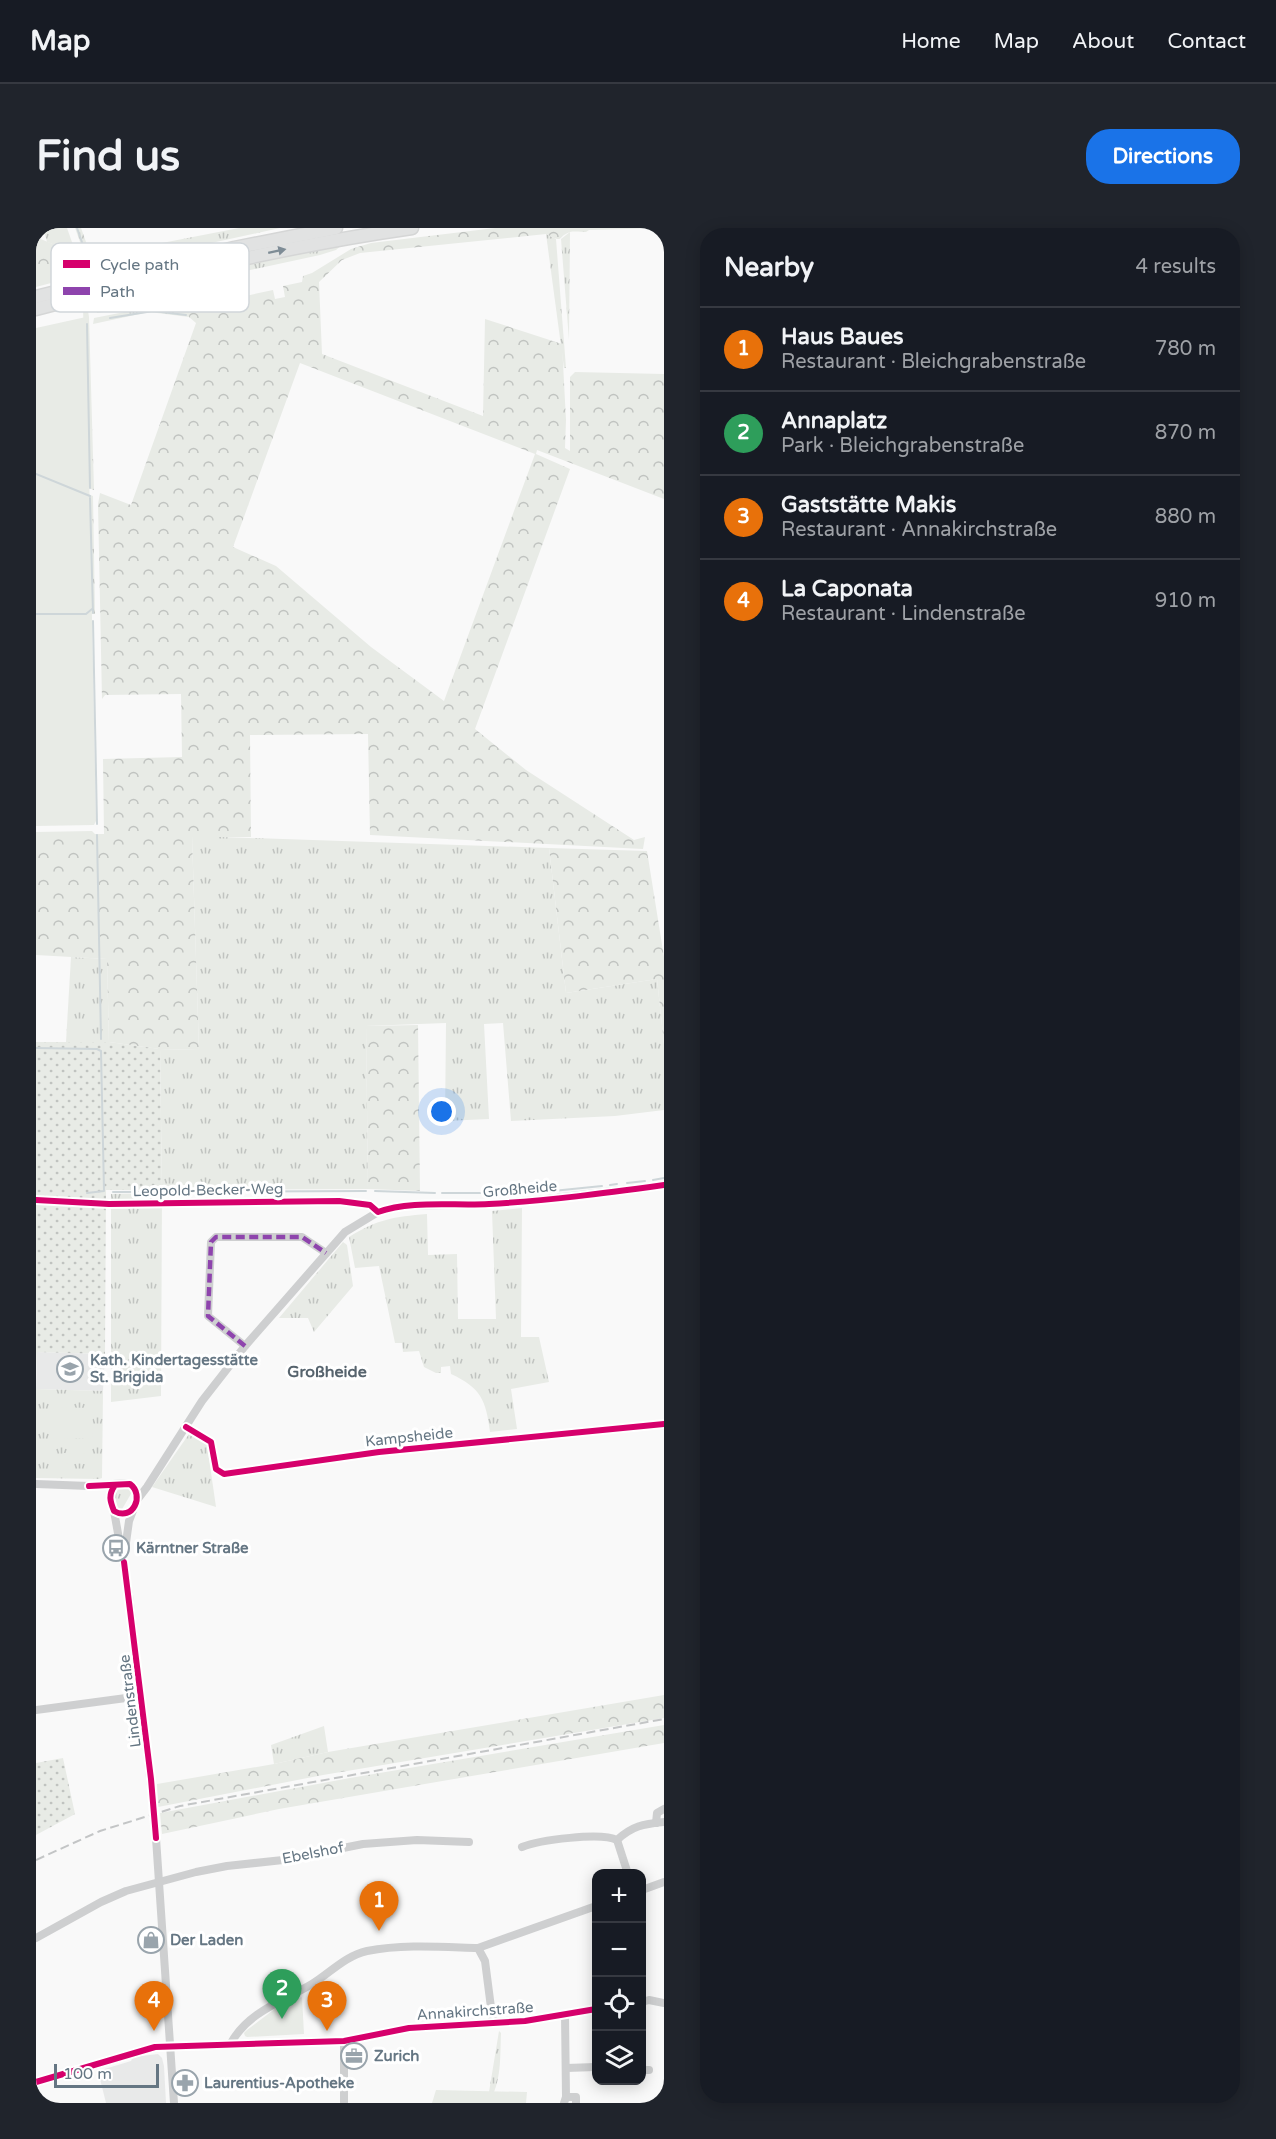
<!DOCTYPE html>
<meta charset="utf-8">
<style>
body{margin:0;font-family:"Varela Round",sans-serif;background:#20242c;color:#f1f3f6}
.controls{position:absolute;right:18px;bottom:18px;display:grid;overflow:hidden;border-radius:12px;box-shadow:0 3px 15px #0003}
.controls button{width:54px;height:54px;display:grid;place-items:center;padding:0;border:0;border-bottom:2px solid #363941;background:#171b24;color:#f1f3f6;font:30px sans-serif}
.scale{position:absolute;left:18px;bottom:15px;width:105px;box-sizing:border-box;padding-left:6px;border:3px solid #657683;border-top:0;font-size:16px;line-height:21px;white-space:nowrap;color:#657683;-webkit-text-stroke:4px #fff;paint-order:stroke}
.you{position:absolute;left:406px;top:884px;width:21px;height:21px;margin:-15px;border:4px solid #fff;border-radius:50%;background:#1a73e8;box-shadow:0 0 0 9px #1a73e833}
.badge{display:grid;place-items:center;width:39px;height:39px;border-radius:50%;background:#1a73e8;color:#fff;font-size:20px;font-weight:700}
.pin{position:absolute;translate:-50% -50px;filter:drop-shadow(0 2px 3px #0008)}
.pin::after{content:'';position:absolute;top:32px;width:21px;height:18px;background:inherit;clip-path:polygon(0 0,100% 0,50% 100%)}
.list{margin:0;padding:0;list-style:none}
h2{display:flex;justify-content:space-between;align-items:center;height:78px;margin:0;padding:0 24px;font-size:26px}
h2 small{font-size:20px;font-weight:400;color:#9ea1a6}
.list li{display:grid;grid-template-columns:39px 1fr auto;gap:18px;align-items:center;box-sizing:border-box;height:84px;padding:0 24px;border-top:2px solid #363941}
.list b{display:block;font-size:22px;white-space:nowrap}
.list p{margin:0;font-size:20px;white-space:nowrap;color:#9ea1a6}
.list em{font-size:20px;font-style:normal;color:#9ea1a6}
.icon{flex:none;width:33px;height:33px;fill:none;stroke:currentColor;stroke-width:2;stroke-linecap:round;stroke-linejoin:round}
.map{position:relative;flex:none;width:628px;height:1875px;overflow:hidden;border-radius:24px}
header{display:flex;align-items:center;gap:36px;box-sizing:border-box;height:84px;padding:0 30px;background:#171b24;border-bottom:2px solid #363941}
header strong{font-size:28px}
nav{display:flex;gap:33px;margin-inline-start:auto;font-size:21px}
.intro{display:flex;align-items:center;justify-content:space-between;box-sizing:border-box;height:144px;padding:0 36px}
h1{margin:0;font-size:42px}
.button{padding:15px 27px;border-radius:24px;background:#1a73e8;color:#fff;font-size:21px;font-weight:700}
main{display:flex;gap:36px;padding:0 36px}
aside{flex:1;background:#171b24;border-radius:24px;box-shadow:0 3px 15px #0003}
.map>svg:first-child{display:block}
</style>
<header>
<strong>Map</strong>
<nav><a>Home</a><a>Map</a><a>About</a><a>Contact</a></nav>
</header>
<div class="intro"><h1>Find us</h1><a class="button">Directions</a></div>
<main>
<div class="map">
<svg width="628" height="1875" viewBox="0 0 628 1875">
<defs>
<pattern id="grass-tufts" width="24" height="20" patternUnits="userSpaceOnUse" patternTransform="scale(1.5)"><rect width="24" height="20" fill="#e8ebe6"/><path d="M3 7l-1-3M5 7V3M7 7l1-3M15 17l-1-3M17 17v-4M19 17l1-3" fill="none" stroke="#c0c3c0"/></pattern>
<pattern id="forest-crowns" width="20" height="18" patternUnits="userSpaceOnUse" patternTransform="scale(1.5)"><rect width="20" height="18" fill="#e8ebe6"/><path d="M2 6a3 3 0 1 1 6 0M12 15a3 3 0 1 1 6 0" fill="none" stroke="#c0c3c0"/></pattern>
<pattern id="garden-dots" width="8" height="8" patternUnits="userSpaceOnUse" patternTransform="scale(1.5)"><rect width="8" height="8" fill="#e8ebe6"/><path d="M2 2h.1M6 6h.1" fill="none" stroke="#c0c3c0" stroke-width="1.8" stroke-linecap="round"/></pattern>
</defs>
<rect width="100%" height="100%" fill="#f9f9f9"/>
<!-- built -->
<g fill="#e8e9e9">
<polygon points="1,1124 69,1126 67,1163 0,1161"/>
<polygon points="122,1826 126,1830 128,1838 130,1875 70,1875 62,1843 95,1833 97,1829"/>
</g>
<!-- grass -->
<g fill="url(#grass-tufts)">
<polygon points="7,0 31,0 37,17 32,22 11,14"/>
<polygon points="39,0 45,0 54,25 48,25"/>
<polygon points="203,0 244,0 134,24 50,46 49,30"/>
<polygon points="534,4 533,112 525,11"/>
<polygon points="510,6 520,11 530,140 528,140"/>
<polygon points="308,15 300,22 284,27 131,60 108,60 157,45"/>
<polygon points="114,79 146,81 155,85 153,89 113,84 57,96 58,90"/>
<polygon points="47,81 52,83 53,89 58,262 53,260"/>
<polygon points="0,245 57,268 59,386 55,386"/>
<polygon points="156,608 513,620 530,765 621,751 628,816 628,882 579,888 475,893 467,795 448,796 453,891 409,893 410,795 330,798 332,961 126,962 124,821 163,822"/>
<polygon points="35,729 71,731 73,814 30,814"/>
<polygon points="126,965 125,1168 75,1174 75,966"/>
<path d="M486,980L485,1109H503L513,1154L475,1161L481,1201L454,1204C450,1172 445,1160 415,1146L414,1138L405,1139V1145H400L388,1139L383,1123L367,1124L366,1115H359L343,1038L319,1040L313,1009C342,991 357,989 391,986L392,1027L421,1026L422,1091H460L456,983Z"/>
<polygon points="307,1014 311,1017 317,1058 278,1104 272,1090 243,1090"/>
<polygon points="0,1161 67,1163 66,1250 63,1251 0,1250"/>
<polygon points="153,1206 171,1217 180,1279 116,1259"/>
<polygon points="80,1261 92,1261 96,1264 85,1283 82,1282 78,1265"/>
<polygon points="288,1498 292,1524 238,1536 235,1517"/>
<path d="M463,1803L465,1805C464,1828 466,1856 452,1875H397L453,1864Z"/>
</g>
<!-- forest -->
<g fill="url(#forest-crowns)" fill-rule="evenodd">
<path d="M459,0H628L553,2L550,4C546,4 538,3 534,4C520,9 529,16 510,6L324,25L306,32L283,54L286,126L447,188L449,91L526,116L530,192L529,220L534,223V149L539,144L628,146V271L501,222L500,226L534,241L439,501L490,542L598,612L609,609L607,621L334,607L332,506L214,507L215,609H156L163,822L123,821L73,814L71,731L0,727V604L56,603L59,606H68L67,531L146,529L145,466L69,467L66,471L62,276L64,265L95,277L160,95L153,89L154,80L111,77L61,85L60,79L99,72L155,75L169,73L172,76L237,62L239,71L249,69L247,58L266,54L267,48L276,45L315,21L335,15ZM264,135L499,226L408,473L335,419L240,338L197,319Z"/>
<polygon points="0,9 31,22 37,17 41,45 45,47 0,59"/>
<polygon points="513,620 611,623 628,729 628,816 621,751 530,765"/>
<polygon points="382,797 384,963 332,961 330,798"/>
<polygon points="628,1467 628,1490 287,1547 122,1579 121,1556 238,1536 292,1524"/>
<polygon points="628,1497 628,1515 243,1581 126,1606 124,1585 314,1550"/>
</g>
<!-- park -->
<g fill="#e8ebe6">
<polygon points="50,89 60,593 58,597 0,598 0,100"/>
<polygon points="14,1179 57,1180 56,1211 14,1210"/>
<polygon points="27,1225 55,1226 55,1236 26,1235"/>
<polygon points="266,1769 268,1806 211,1809 209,1808 208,1805 211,1802 240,1780"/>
<polygon points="400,1862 491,1864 490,1875 396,1875"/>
</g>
<!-- garden -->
<g fill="url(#garden-dots)">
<polygon points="0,814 73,814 124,821 126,962 70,962 69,1126 1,1124 0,1147"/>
<polygon points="27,1530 39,1586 0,1607 0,1535"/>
</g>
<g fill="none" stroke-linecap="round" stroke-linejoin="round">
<!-- stream -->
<g stroke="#ced6d9" stroke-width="2">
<polyline points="41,0 48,20"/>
<polyline points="74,90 117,83 150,87"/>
<polyline points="51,96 54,260"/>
<polyline points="0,246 54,268"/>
<polyline points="54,270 57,385"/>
<polyline points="0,386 50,386 56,381"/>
<polyline points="57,393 61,596"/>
<polyline points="61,607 65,811"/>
<polyline points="0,820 61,821 65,823 68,963 51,965"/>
<polyline points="617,952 628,950"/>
<polyline points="591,955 609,953"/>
<polyline points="574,957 581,956"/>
<polyline points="339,963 399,965"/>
<polyline points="77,964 330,963"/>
<polyline points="406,965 445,965"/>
<polyline points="477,967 566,958"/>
</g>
<defs>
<g id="highway">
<polyline points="0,69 198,20 300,0"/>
<path d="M0,81C124,49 249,18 376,0"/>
</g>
</defs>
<!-- highway casing -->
<use href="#highway" stroke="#d5d6d6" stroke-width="15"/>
<!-- minor -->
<g stroke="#cecfd0" stroke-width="8">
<polyline points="0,972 73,976 303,973 334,977 342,984"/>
<polyline points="209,1118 172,1088 175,1014 180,1009 266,1009 290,1025"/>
<polyline points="150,1199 175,1214 180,1241 188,1246 343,1224 628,1196"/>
<polyline points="0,1256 53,1258 89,1255 98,1259 101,1264 101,1272 93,1293 89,1322"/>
<path d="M79,1257C72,1267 74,1273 78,1283L93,1367L115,1558"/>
<polyline points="101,1272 111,1259 166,1173 209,1118 309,1004 342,984 366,978 454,976 501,972 628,957"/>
<polyline points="0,1482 105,1468"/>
<polyline points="620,1595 621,1585 628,1581"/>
<polyline points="120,1610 138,1875"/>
<polyline points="581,1612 592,1646"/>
<path d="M486,1619C503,1612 565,1604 581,1612C596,1598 607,1596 628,1594"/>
<polyline points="606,1662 628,1654"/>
<polyline points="0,1710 65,1674 90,1663 160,1644 191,1638 247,1632 327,1616 381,1612 433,1614"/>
<polyline points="442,1720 560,1678"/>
<polyline points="606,1774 613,1772 628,1775"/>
<polyline points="308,1813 308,1875"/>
<path d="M195,1815C212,1784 247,1773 276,1756C294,1745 309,1728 331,1723C367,1716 406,1719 442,1720L449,1733L457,1795"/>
<polyline points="530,1840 560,1839"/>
<polyline points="606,1842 613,1842"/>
<polyline points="0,1854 119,1819 308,1813 373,1800 489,1793 560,1781"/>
<polyline points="530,1869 540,1869 540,1875"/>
<polyline points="528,1875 530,1869 529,1786"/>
</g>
<!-- highway -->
<use href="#highway" stroke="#e1e2e2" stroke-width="12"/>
<!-- rail -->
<polyline stroke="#c3c5c6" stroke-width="2" stroke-dasharray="9 4.5" stroke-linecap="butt" points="0,1632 64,1603 144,1578 628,1491"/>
<!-- minor-bridge -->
<polyline stroke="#cecfd0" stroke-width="8" points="115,1558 120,1610"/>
<!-- quiet -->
<polyline stroke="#8e44ad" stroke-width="4.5" stroke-dasharray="9 4.5" stroke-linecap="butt" points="209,1118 172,1088 175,1014 180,1009 266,1009 290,1025"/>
<defs>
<g id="cycleway">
<path d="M0,972L73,976L303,973L334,977L342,984C374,972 418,978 453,976C511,973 570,965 628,957"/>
<polyline points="150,1199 175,1214 180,1241 188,1246 343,1224 628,1196"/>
<path d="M53,1258L94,1256C109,1267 97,1294 78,1283C74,1273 72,1267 79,1257"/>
<polyline points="88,1334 115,1551 120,1610"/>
<polyline points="0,1854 119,1819 308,1813 373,1800 489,1793 560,1781"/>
</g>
</defs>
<!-- cycleway casing -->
<use href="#cycleway" stroke="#fff" stroke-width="10"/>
<!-- cycleway -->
<use href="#cycleway" stroke="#d6006c" stroke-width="6"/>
</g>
<!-- one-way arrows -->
<defs><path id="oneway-solid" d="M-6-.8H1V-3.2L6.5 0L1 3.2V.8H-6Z" transform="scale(1.5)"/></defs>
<use fill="#7e8c96" href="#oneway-solid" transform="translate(241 23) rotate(-12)"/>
<!-- icons -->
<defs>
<symbol id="school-ring" viewBox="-11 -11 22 22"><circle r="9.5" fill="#fff" stroke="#99a4ac" stroke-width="1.5"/><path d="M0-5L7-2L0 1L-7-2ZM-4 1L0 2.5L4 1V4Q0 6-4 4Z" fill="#99a4ac"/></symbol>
<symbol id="bus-ring" viewBox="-11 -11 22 22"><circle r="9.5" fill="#fff" stroke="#99a4ac" stroke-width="1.5"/><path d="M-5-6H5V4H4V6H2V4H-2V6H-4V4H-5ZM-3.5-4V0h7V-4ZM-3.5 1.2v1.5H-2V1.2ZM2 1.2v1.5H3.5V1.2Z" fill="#99a4ac"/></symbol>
<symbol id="shop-ring" viewBox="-11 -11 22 22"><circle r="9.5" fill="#fff" stroke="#99a4ac" stroke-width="1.5"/><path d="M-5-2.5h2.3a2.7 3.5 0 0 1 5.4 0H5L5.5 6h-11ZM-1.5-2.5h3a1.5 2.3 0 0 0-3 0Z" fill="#99a4ac"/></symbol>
<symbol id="office-ring" viewBox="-11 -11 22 22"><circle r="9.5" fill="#fff" stroke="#99a4ac" stroke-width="1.5"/><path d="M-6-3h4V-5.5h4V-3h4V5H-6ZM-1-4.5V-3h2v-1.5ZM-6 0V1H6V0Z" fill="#99a4ac"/></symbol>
<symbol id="pharmacy-ring" viewBox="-11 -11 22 22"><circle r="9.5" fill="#fff" stroke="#99a4ac" stroke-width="1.5"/><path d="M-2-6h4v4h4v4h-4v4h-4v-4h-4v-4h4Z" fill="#99a4ac"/></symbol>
</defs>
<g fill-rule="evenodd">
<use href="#school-ring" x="19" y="1126" width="30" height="30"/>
<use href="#bus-ring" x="65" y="1305" width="30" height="30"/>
<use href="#shop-ring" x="100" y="1697" width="30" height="30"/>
<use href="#office-ring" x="303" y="1813" width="30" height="30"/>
<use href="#pharmacy-ring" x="134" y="1840" width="30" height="30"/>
</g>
<g text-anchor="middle" stroke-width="6" stroke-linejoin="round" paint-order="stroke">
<!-- street labels -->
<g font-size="15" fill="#657683" stroke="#fff">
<text transform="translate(484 961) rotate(-5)" y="5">Großheide</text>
<text transform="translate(172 962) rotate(-1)" y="5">Leopold-Becker-Weg</text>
<text transform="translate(373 1209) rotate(-6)" y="5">Kampsheide</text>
<text transform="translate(94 1473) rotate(-97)" y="5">Lindenstraße</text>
<text transform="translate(277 1625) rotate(-11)" y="5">Ebelshof</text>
<text transform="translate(439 1783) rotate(-4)" y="5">Annakirchstraße</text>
</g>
<!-- poi labels -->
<g font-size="15" font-weight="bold" fill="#657683" stroke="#fff" text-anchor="start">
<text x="54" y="1137">Kath. Kindertagesstätte<tspan x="54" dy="17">St. Brigida</tspan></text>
<text x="100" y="1325">Kärntner Straße</text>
<text x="134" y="1717">Der Laden</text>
<text x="338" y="1833">Zurich</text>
<text x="168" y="1860">Laurentius-Apotheke</text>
</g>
<!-- neighbourhood labels -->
<g font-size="16" font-weight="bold" fill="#57646e" stroke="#fff">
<text x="291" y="1149">Großheide</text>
</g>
</g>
<!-- legend -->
<rect x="15" y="15" width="198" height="69" rx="9" fill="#fff" stroke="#d1d6da" stroke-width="1.5"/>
<rect x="27" y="32" width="27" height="8" fill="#d6006c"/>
<rect x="27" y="59" width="27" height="8" fill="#8e44ad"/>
<g font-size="16" fill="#657683">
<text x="64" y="42">Cycle path</text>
<text x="64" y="69">Path</text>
</g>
</svg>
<div class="controls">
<button>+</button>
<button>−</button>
<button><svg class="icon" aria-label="locate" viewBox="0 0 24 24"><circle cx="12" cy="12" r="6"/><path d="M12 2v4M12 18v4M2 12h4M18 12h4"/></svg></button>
<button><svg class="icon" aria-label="layers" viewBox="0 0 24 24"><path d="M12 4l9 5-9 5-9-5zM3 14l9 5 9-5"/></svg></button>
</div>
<div class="scale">100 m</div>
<div class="you"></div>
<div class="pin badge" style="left:343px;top:1703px;background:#e8710a">1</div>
<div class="pin badge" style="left:246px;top:1791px;background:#2e9e5b">2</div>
<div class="pin badge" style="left:291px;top:1803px;background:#e8710a">3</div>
<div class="pin badge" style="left:118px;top:1803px;background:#e8710a">4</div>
</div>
<aside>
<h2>Nearby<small>4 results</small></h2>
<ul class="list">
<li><span class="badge" style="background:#e8710a">1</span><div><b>Haus Baues</b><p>Restaurant · Bleichgrabenstraße</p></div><em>780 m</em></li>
<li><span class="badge" style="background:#2e9e5b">2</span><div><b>Annaplatz</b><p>Park · Bleichgrabenstraße</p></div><em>870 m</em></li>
<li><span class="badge" style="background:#e8710a">3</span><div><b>Gaststätte Makis</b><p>Restaurant · Annakirchstraße</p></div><em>880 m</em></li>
<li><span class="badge" style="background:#e8710a">4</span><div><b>La Caponata</b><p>Restaurant · Lindenstraße</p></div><em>910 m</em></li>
</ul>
</aside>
</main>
